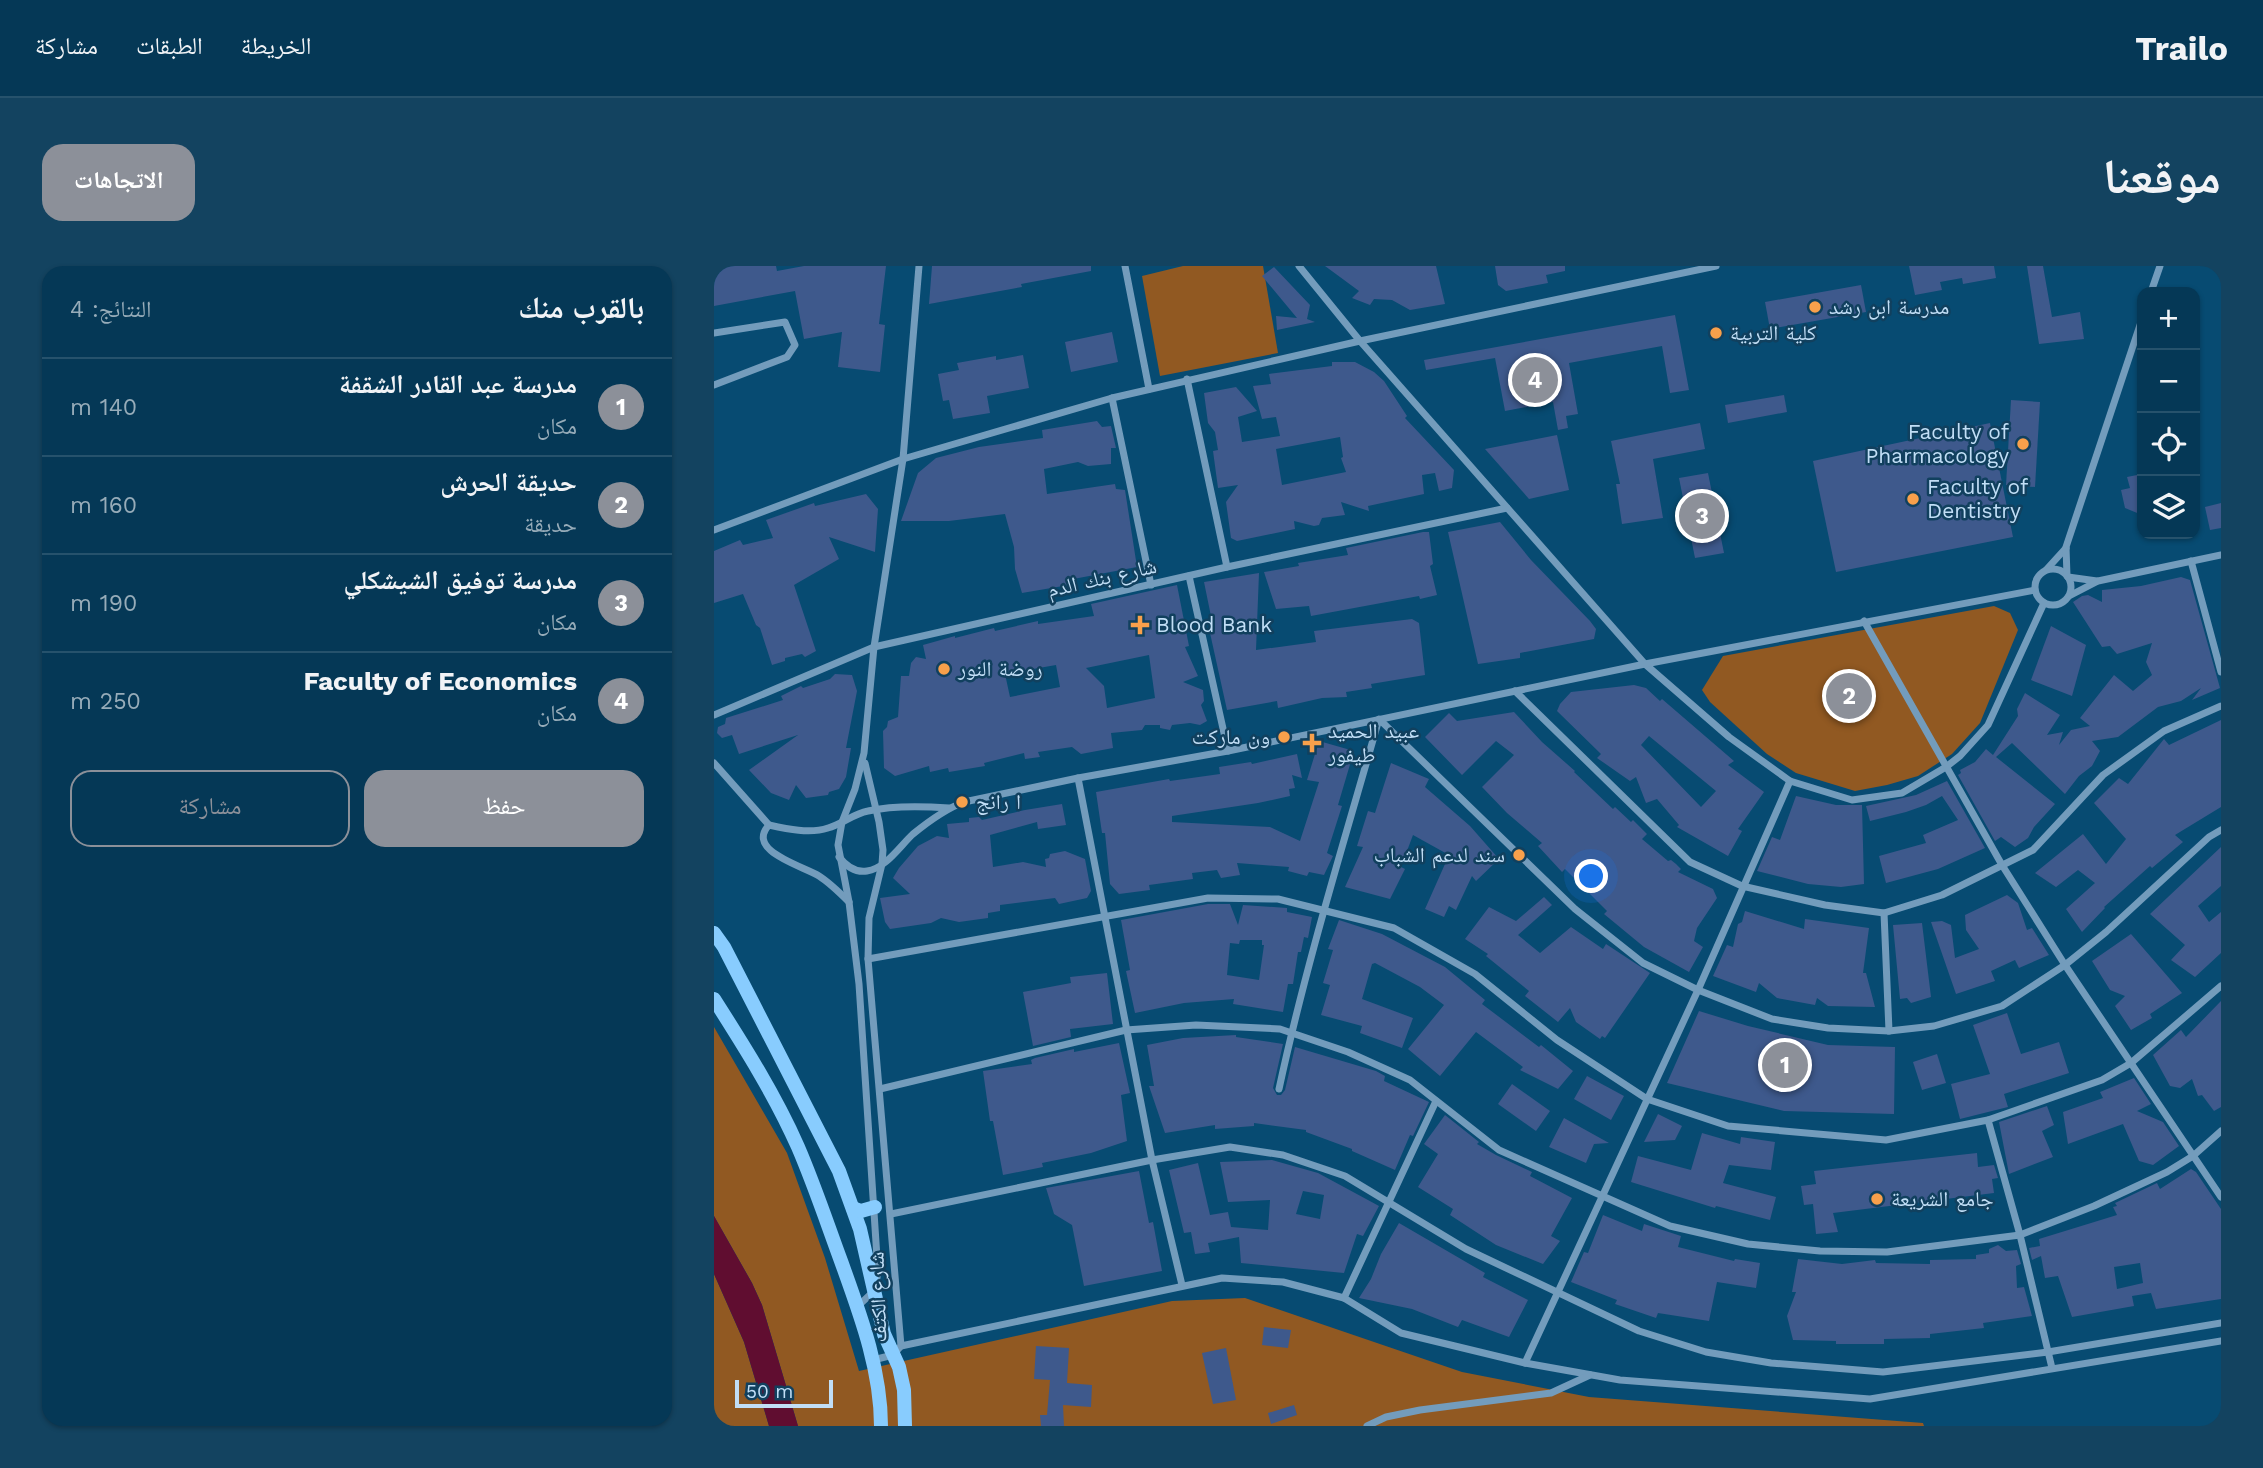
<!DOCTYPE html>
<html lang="ar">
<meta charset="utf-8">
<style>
body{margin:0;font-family:"Work Sans","Noto Naskh Arabic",sans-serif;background:#134360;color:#f1f3f6;direction:rtl}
.controls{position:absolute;right:21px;top:21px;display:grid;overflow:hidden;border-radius:14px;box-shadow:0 2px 5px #0004}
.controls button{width:63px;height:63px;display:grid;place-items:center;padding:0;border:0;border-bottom:2px solid #26526c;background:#053856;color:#f1f3f6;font:35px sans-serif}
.scale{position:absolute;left:21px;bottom:18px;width:98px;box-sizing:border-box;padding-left:7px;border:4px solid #c1def6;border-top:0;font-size:19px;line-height:24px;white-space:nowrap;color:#c1def6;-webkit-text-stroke:5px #11405e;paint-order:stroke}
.you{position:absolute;left:878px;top:611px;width:24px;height:24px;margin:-18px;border:5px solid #fff;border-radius:50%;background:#1a73e8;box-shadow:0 0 0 10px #1a73e833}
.badge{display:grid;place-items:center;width:46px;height:46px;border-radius:50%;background:#8c9099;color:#fff;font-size:23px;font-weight:700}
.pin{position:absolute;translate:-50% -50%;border:4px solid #fff;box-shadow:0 2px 7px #0006}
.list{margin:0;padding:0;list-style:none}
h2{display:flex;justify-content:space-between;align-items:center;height:91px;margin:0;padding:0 28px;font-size:30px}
h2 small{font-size:23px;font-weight:400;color:#97acb9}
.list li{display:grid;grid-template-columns:46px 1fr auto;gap:21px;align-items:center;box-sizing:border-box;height:98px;padding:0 28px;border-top:2px solid #26526c}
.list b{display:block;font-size:26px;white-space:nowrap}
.list p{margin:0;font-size:23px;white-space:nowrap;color:#97acb9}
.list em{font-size:23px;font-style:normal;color:#97acb9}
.actions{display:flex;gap:14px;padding:21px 28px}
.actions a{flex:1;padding:16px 0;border:2px solid #8c9099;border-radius:21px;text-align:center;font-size:24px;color:#8c9099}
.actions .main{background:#8c9099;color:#fff}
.icon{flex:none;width:38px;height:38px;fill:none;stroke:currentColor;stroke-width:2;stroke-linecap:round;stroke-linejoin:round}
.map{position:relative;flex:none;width:1507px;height:1160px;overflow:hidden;direction:ltr;border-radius:21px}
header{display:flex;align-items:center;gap:42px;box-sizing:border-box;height:98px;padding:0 35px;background:#053856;border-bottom:2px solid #26526c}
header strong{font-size:33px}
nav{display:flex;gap:38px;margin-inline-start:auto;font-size:24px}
.intro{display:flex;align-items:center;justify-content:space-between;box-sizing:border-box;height:168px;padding:0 42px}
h1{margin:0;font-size:49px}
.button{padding:18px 32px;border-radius:21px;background:#8c9099;color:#fff;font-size:24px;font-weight:700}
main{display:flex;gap:42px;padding:0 42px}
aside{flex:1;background:#053856;border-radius:21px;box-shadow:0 2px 5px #0004}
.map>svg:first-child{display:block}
</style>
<header>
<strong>Trailo</strong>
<nav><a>الخريطة</a><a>الطبقات</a><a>مشاركة</a></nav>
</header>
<div class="intro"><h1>موقعنا</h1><a class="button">الاتجاهات</a></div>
<main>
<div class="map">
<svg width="1507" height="1160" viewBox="0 0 1507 1160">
<rect width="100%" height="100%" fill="#074b72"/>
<!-- green -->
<g fill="#915922">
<polygon points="469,0 549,0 564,87 446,110 428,10"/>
<polygon points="1280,340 1296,347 1304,364 1266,457 1238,488 1204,510 1173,519 1141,525 1082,507 1053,488 996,436 988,424 1009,390"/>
<polygon points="0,761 73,887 111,992 145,1105 458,1035 531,1032 748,1106 875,1131 1209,1157 1210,1160 84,1160 48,1039 38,1017 0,950"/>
<polygon points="0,1008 30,1076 55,1160 0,1160"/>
</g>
<!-- water -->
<polygon fill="#600d30" points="0,950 38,1017 48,1039 84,1160 55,1160 30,1076 0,1008"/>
<!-- building -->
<g fill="#3e598c" fill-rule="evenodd">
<polygon points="0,0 62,0 63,5 90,0 172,0 165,58 171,59 166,106 124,101 128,66 90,73 81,25 0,40"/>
<polygon points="218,0 377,0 377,5 307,18 308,21 215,38"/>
<polygon points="611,0 722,0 731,38 696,44 678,34 660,33 656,39 638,32 645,25"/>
<polygon points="781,0 851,0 851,5 832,9 834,17 792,25 784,19"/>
<polygon points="1195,0 1280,0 1282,12 1249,18 1248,12 1226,16 1228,24 1201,29"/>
<polygon points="1313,0 1329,0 1338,51 1366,46 1370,73 1325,78"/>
<polygon points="560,1 596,39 593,53 601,56 563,64 562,50 583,52 548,10"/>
<polygon points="1147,19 1152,46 1056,63 1051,36"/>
<polygon points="961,49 975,124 956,127 948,80 855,97 864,148 852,150 854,162 844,164 839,136 791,145 781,92 712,104 710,94"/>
<polygon points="398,66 404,96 357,106 351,76"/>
<polygon points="309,89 315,122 273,130 276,147 239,153 235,134 229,135 224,108 245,104 243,97 282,90 282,94"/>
<path d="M618,96H641L660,106L670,115L693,150L691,152L740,204L738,222L725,225L721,207L708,209L710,228L654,240L655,245L627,236L631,249L608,252L605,259L600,260L580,255L581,263L523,275L517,272L512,236L524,219L504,222L499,185L504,184L501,166L494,157L490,127L522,121L543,145L524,151L528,176L566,170L562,151L548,153L539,120L557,118L555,108L618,100ZM626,171L629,191L627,192L632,206L568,219L562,183Z"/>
<polygon points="1070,129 1073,146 1014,157 1011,139"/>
<polygon points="1297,134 1326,136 1321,221 1292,219"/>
<polygon points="383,155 388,161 397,160 402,182 397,182 397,198 374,200 364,196 330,203 333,228 401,218 402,223 411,224 423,301 354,314 355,319 308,327 301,303 300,281 291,248 235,255 187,255 204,207 222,192 265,181 329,172 328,164"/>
<polygon points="986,157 991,183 939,193 949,252 908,258 902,218 906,218 897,175"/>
<polygon points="1276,157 1299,271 1122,306 1099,195"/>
<polygon points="843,169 855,224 815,233 771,183"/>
<polygon points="994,207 1010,287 981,292 965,212"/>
<polygon points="1428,208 1428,249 1411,242 1407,224 1416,222 1413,211"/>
<polygon points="152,228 164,243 161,286 115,271 125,293 80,319 102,385 91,391 88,388 71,392 71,395 58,399 46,362 42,359 29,328 0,337 0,285 26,274 29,279 59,272 52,254 100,237 101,240"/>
<polygon points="1507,237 1507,262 1496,264 1491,241"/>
<polygon points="786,256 817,294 876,355 882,363 880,373 806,387 806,392 764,398 734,266"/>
<polygon points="709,266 715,266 719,298 716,300 723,329 706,333 705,330 597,350 595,340 562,343 550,306 585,300 584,297 634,289 632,282"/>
<polygon points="545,307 542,384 602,376 600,365 698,353 705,357 711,409 657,418 658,422 632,426 633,431 608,432 564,442 563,435 513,444 496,367 500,365 490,316"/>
<polygon points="1467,311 1476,314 1506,422 1478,434 1487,422 1467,435 1444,441 1404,471 1378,475 1386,485 1378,500 1365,510 1351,528 1298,477 1282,491 1341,538 1320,561 1314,572 1301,581 1287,571 1281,575 1244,509 1247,507 1246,504 1261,496 1272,483 1279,489 1304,450 1303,443 1311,427 1346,449 1333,469 1349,466 1345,479 1357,464 1376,460 1366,452 1400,409 1419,425 1438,409 1432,396 1438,377 1403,388 1396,380 1388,381 1359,336 1368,330 1374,329 1388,336 1388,324 1427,320"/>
<path d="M463,319L475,380L471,381L484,410L469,416L489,424L490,435L487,439L493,455L486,459L476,457L458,459L456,464L446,462V459H431L428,464L397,467L399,482L367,488L358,481L324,486L326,491L311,493L310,487L270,497L271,500L235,506L234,502L216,506L215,500L181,510L170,502L169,465L173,461L174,455L184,451L187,410H195L197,397L202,391L212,393L209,379L241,370V372L280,362L281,365L324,355V358L380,350L377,338ZM435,389L441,432L393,442L390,420L372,402ZM342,399L346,421L296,431L291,408Z"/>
<polygon points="1337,360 1372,379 1358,430 1317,414"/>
<polygon points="121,408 138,409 143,425 132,482 137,482 132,511 125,523 115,526 114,529 92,532 82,519 75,534 57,527 35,504 84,469 25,488 18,469 8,472 3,467 4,461 11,458 12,452 69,434 67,430 87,420 89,422 116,413"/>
<path d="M920,419L932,422L946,435L948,433L1020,495L1014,499L1050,526L1024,563L1028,565L1014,590L963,561L965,559L943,533L932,537L922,511L916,515L883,492L887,488L843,445L846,438L857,426ZM935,470L1002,525L987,541L927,479Z"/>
<polygon points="800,446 828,476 861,505 860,506 899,543 901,541 917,556 919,554 933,568 928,573 954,595 957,594 962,598 967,603 964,606 999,623 1003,632 983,662 980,675 989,681 975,706 930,681 890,648 893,645 851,603 848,606 824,580 828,577 793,547 768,521 800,489 782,475 748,509 711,471 735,447 743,455"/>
<polygon points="1507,454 1507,541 1461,569 1469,576 1438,602 1436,600 1390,641 1391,642 1368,666 1352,643 1381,617 1364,604 1342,621 1321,607 1369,568 1392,598 1412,573 1380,537 1405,512 1414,518 1450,473 1455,479"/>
<polygon points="605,475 640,485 624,539 628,540 613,587 619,590 610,609 595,606 593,610 574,605 575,601 523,597 526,609 507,612 503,604 478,607 479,613 435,619 436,624 405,628 396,618 391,567 388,567 382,526 455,513 456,515 506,508 505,501 537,496 538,498 583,488 588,512 578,509 581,522 575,523 576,530 544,537 458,550 458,556 556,561 586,575 605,516 593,514"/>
<polygon points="677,497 715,513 711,521 756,560 785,593 762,615 758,610 742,644 735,640 730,651 711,643 735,589 699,569 687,601 691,603 676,633 631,621 649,581 643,580 654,545 661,547"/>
<polygon points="1233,515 1271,582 1224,603 1172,617 1165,590 1212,577 1209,569 1244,554 1228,530 1212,539 1192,546 1156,555 1152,540 1202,529"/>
<polygon points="1082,530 1122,539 1148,539 1150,618 1127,621 1094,618 1043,605 1058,571 1066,574"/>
<polygon points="348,538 352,559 324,563 323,556 276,569 279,601 309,596 332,601 331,593 335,592 336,588 351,585 371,593 377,625 373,632 345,638 341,632 286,639 286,645 274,647 274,652 245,656 227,652 217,657 176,663 171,656 166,632 196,628 179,612 185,602 204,580 223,570 235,572 233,558 255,556 255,552 265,551 268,554 311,544"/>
<polygon points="1507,581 1507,620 1484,640 1495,656 1507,646 1507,687 1481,711 1457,694 1471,679 1436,648"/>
<polygon points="1293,629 1304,637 1313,664 1318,662 1335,689 1305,702 1301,694 1277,705 1281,715 1242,728 1217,656 1228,655 1237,659 1241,692 1265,683 1252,664 1251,649"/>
<polygon points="830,631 838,639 804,669 826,687 857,661 889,683 892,678 936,707 891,772 888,770 886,773 862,756 856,742 844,756 811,730 815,725 772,690 774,688 751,673 775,641 802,655"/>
<path d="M494,638H516L524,659L529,639L573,642V646L598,651L594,672L590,671L587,686H584L579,718H574L569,746L519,738L520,733L470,737L421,747L412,705L416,704L407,654ZM526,674H548V679H550L545,714L513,709L516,677L525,678Z"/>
<polygon points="1031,645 1090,663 1091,653 1155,662 1149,707 1152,707 1161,741 1114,740 1103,732 1101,739 1063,732 1045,717 1042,726 999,710 1013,679 1019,681 1024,658 1028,656"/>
<polygon points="625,654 668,668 731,701 771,734 768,738 825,781 827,779 859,805 844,823 806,804 809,801 762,766 726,810 694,783 730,739 706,721 661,697 658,698 648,733 699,752 688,782 646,767 648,760 607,749 616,719 609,717 619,684 614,683"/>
<polygon points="1208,657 1217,731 1197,737 1193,732 1186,733 1179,659"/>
<polygon points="1417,668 1468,727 1436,748 1438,752 1417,764 1401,740 1411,730 1396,724 1378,695"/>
<polygon points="393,707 399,758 356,763 357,771 319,780 309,726 357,717 356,711"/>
<polygon points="1507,735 1507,841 1500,845 1488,829 1484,830 1478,813 1466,822 1456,820 1439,789 1467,764 1472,771"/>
<polygon points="985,745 1034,760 1114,779 1181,781 1180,848 1070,845 953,817"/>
<polygon points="1293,747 1307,788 1345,776 1355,807 1290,828 1294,841 1246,853 1237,818 1276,808 1259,759"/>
<polygon points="522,769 522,771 569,778 559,822 563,829 567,829 571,824 581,781 662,805 671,810 670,815 715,836 699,870 696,869 681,904 638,885 638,883 592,866 592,864 540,857 540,860 501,863 501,859 451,867 435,820 440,820 433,779 469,772"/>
<polygon points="405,777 416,827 407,829 413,875 377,887 328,897 329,901 289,909 279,855 276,855 269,805 318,798 317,794 321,792 360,783 360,786"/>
<polygon points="1223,788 1232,817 1208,824 1199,796"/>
<polygon points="873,810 910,830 897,854 860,833"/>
<polygon points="1420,812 1437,838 1423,845 1449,856 1465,880 1439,899 1425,895 1409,858 1354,878 1349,846 1389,832 1386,826"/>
<polygon points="798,818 836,845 822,865 784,838"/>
<polygon points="1333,840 1340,859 1328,865 1339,891 1295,908 1285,856"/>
<polygon points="944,848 968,860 961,874 930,876"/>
<polygon points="731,849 765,876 763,878 782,889 818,906 816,910 858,932 837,970 846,975 829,998 782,979 736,949 739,943 704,921 724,888 710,878"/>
<polygon points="850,852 895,877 880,878 872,897 835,881"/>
<polygon points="988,867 1026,878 1027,871 1061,876 1057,904 1015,899 1009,917 1062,931 1056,954 1002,940 1001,942 917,916 924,890 977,904"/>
<polygon points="1263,887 1264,901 1280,899 1284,912 1278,913 1280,927 1119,947 1124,966 1102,968 1099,938 1090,939 1087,920 1102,918 1100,905"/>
<path d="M558,894L604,907L665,940L649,970L643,968L630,1007L527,997L525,971L494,977L496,986L481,988L477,966L470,967L455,904L484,897L496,949L514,946L517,961L554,964L556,934L514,936L506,896ZM589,925L610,929L606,953L582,948Z"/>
<path d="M1477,903L1482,906L1507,943V1033L1442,1043L1437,1027L1418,1030L1420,1040L1358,1051L1344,1010L1331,1012L1327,990L1318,994L1315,982L1326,980L1325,973L1403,949L1399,941L1403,940L1401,937L1443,917L1446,923ZM1426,997L1429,1017L1403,1023L1400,1001Z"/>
<polygon points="425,905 435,957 439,956 448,1005 370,1020 358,959 340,948 332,922"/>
<polygon points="889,949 928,965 930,958 967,970 964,981 1020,995 1021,993 1046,997 1042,1022 1003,1016 995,1055 944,1047 942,1052 901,1038 903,1034 857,1016 870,986 874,987"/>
<polygon points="685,957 771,1007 769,1011 814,1034 795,1071 748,1054 744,1061 698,1043 645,1032 657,1013 667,988"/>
<polygon points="1284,979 1292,985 1303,984 1307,998 1302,1000 1303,1022 1310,1021 1318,1050 1269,1057 1270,1062 1216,1068 1216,1072 1170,1073 1170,1078 1122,1078 1122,1075 1079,1074 1073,1050 1082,1026 1078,1026 1084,993 1128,998 1161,994 1162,997 1216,998 1216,994 1262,993 1262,989 1275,987 1275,983"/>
<polygon points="550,1061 577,1064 574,1082 548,1079"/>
<polygon points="322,1080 355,1082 353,1117 378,1119 377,1141 349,1139 350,1160 327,1160 326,1149 333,1149 336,1114 320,1113"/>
<polygon points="512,1082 522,1134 499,1138 488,1087"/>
<polygon points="580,1139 583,1149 557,1158 554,1147"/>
</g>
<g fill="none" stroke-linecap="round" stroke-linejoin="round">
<!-- minor -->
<g stroke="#739cbc" stroke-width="7">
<polyline points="411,0 435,123"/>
<polyline points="585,0 646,75 931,398 1015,471 1076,515 1138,534 1188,527 1232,501 1246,490 1274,459 1330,337"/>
<polyline points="1437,26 1446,0"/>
<polyline points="0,67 71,56 81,79 73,91 0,119"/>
<polyline points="473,113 513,301"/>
<polyline points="398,132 437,319"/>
<polyline points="0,264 189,193 398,132 646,75 1002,0"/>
<polyline points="1477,295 1507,406"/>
<circle cx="1339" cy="321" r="18"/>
<polyline points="1332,304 1352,282"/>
<polyline points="475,310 514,485"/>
<polyline points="1353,310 1352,281 1428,53"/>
<polyline points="1354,311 1383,315"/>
<polyline points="1355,330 1384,315 1507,289"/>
<polyline points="1150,355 1288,599 1351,699 1507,931"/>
<polyline points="801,425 976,596 1028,620 1111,639 1170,647 1228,629 1319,584 1389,509 1450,465 1507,440"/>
<polyline points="0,449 160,381 513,301 793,242"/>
<path d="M0,497L55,559C73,563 96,568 114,562C128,558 139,548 154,545C180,539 208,540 235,542"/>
<polyline points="151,497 165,556 169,584 168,598 155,652 154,693 187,1080 179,1089 159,1094"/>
<polyline points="364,512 438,894 468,1019"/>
<path d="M55,559C31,585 89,600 105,610C116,617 126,627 135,636"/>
<path d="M125,591C132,600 141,607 153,605C171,603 186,580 199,568C215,555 231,543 250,536L364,512L514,485L931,398L1321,324"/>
<polyline points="1170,647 1175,765"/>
<polyline points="154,693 494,632 564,633 680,662 761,708 843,774 933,833 1014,860 1172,874 1274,854 1388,814 1417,797 1507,720"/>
<polyline points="166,823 412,764 482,759 566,763 634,786 696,814 785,884 956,960 1034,978 1106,985 1173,986 1306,969 1380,940 1453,906 1479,890 1507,865"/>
<path d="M565,823C592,698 630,576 665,453L861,643L929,697L984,724L1058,753L1114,762L1175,765L1220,760L1288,740L1351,699L1392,666L1495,571L1507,564"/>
<polyline points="1274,854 1306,969 1338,1102"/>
<polyline points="177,948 438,894 516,881 569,889 631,910 752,983 925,1065 992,1086 1057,1097 1169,1106 1334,1086 1507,1057"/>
<polyline points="630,1032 722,835"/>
<polyline points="144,1040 160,1025 164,1007 145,718 135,636 124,579 128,556 141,523 150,487 160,381 189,193 205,0"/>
<polyline points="187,1080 508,1012 569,1016 630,1032 687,1067 811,1097 906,1114 1156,1133 1507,1075"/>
<polyline points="811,1097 984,724 1076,515"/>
<polyline points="653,1160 672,1151 706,1144 837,1127 876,1109"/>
</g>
<!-- secondary -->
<g stroke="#88ccfe" stroke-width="14">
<polyline points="0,667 10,681 125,905 146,963 170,1068 185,1101 190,1124 191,1160"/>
<path d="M0,733C30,780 61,829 84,881C100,918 113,957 127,995C146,1048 167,1103 167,1160"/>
<polyline points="139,942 147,945 161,941"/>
</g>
</g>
<!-- markers -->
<g fill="#f8a04b" stroke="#11405e" stroke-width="2.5">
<circle cx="1101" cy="41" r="7"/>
<circle cx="1002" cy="67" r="7"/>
<circle cx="1309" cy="178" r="7"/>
<circle cx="1199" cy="233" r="7"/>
<path d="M422.5 348.5h7v7h7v7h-7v7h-7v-7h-7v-7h7z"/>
<circle cx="230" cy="403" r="7"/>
<circle cx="570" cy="471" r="7"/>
<path d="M594.5 466.5h7v7h7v7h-7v7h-7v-7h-7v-7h7z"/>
<circle cx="248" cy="536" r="7"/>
<circle cx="805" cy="589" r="7"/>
<circle cx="1163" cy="933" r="7"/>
</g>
<g text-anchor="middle" stroke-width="5" stroke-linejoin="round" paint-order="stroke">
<!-- poi labels -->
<g font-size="21" fill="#c1def6" stroke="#11405e" text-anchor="start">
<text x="1115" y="48">مدرسة ابن رشد</text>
<text x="1016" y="74">كلية التربية</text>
<text x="1295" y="173" text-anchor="end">Faculty of<tspan x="1295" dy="24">Pharmacology</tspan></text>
<text x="1213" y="228">Faculty of<tspan x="1213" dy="24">Dentistry</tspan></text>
<text x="442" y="366">Blood Bank</text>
<text x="244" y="410">روضة النور</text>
<text x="614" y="472">عبيد الحميد<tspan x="614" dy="24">طيفور</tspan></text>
<text x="556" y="478" text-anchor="end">ون ماركت</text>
<text x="262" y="543">ا رانج</text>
<text x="791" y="596" text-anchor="end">سند لدعم الشباب</text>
<text x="1177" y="940">جامع الشريعة</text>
</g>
<!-- street labels -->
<g font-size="21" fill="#c1def6" stroke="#11405e">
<text transform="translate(388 312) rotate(-13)" y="7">شارع بنك الدم</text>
<text transform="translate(164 1031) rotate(-92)" y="7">شارع الكتف</text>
</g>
</g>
</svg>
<div class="controls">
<button>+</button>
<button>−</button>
<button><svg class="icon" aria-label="locate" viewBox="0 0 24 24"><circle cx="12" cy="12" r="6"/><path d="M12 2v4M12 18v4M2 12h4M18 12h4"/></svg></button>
<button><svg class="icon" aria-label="layers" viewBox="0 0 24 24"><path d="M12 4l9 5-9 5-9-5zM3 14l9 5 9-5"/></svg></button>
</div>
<div class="scale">50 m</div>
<div class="you"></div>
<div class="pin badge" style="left:1071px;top:799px">1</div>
<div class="pin badge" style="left:1135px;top:430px">2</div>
<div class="pin badge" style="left:988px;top:250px">3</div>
<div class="pin badge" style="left:821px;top:114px">4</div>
</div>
<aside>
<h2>بالقرب منك<small>النتائج: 4</small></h2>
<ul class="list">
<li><span class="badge">1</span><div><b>مدرسة عبد القادر الشقفة</b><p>مكان</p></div><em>140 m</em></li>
<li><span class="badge">2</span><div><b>حديقة الحرش</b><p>حديقة</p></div><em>160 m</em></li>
<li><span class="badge">3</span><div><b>مدرسة توفيق الشيشكلي</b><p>مكان</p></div><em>190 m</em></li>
<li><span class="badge">4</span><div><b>Faculty of Economics</b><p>مكان</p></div><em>250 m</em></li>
</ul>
<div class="actions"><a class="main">حفظ</a><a>مشاركة</a></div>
</aside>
</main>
